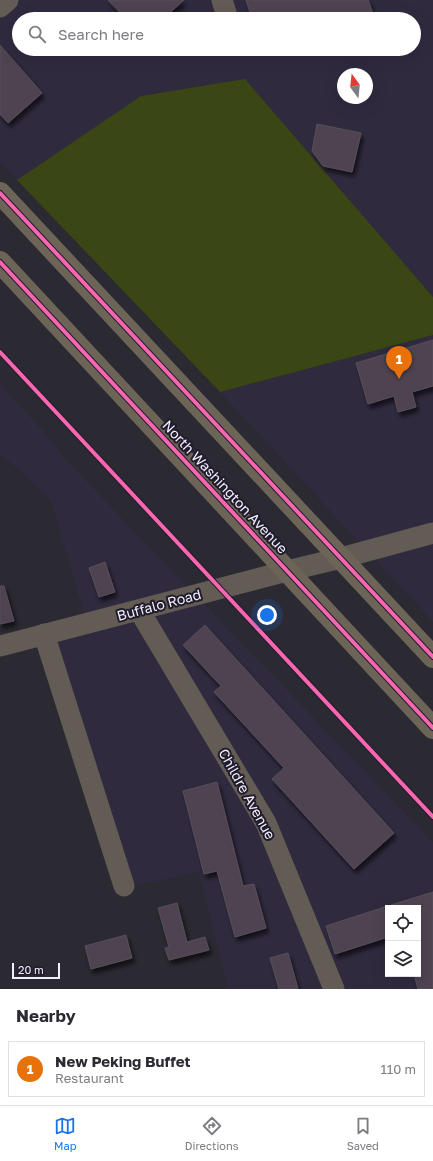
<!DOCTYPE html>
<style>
body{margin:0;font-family:"Golos Text",sans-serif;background:#f7f7f7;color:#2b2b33}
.controls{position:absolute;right:12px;bottom:12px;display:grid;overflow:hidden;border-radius:0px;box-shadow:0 4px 16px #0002}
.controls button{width:36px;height:36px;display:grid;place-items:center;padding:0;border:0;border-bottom:1px solid #e1e1e2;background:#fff;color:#2b2b33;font:20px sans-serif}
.compass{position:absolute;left:337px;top:68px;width:36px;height:36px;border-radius:50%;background:#fff;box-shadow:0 4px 16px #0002;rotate:345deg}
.scale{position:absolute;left:12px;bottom:10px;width:48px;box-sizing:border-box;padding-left:4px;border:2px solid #f2effb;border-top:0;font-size:11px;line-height:14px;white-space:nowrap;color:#f2effb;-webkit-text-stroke:3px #211c2c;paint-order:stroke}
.you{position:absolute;left:267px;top:615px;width:14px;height:14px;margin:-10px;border:3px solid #fff;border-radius:50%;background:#1a73e8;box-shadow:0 0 0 6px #1a73e833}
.badge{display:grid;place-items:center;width:26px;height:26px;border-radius:50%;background:#1a73e8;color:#fff;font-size:13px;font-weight:700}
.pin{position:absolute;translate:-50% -33px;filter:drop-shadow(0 1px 2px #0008)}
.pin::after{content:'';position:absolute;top:21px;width:14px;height:12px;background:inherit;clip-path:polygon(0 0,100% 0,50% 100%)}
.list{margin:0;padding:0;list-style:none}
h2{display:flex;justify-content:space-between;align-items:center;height:52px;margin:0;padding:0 16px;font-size:17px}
h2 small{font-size:13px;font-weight:400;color:#7c7c81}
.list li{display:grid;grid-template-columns:26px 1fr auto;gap:12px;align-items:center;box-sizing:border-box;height:56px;margin:0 8px 8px;padding:0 8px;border:1px solid #e1e1e2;border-radius:0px}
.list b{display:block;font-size:15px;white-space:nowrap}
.list p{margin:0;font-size:13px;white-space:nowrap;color:#7c7c81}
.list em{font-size:13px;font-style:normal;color:#7c7c81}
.icon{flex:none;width:22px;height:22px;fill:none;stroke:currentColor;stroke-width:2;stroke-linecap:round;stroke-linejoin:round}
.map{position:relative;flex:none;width:433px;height:989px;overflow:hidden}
.search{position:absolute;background:#fff;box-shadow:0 4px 16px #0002;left:12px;right:12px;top:12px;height:44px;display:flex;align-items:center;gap:10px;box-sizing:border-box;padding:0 14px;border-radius:22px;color:#7c7c81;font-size:15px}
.sheet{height:116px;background:#fff}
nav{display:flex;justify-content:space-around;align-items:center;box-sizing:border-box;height:56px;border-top:1px solid #e1e1e2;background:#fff;font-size:11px;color:#7c7c81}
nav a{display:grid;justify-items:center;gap:2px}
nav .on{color:#1a73e8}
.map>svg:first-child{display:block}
</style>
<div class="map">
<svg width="433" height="989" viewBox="0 0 433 989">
<defs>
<filter id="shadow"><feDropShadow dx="2.5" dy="4.5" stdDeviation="2" flood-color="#0009"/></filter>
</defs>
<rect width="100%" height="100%" fill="#2b2932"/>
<!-- built -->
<g fill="#302a3f" fill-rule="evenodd">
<path d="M0,0H433V297L245,79L141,96L17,180L0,162ZM19,19H414V49H19ZM343,74H367V98H343Z"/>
<polygon points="433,335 433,622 220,392"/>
<path d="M0,384L46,434L69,463L433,842V989H228L199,872L128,887L47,626L87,623L50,499L1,454H0ZM388,908H418V974H388Z"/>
</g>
<!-- green -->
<polygon fill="#3b4615" points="245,79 433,297 433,335 220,392 17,180 141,96"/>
<!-- building -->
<g fill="#4f4251" stroke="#555057" filter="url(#shadow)">
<polygon points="108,0 184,0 163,19 126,19"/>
<polygon points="246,0 368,0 375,19 252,19"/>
<polygon points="0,45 42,93 8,123 0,114"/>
<polygon points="317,124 361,133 352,172 323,166 312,151"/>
<polygon points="433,340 433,386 412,392 416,407 398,412 394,396 368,404 356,363"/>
<polygon points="105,562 115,592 99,597 89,568"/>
<polygon points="0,586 4,586 14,621 0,624"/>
<polygon points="205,625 394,833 354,869 272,779 284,768 214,692 221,686 183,645"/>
<polygon points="217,782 243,886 254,884 266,928 235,937 217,871 204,874 183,791"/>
<polygon points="433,892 433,989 418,989 414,974 418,974 418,908 391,908 391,905"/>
<polygon points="177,903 187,942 205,937 209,950 169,960 165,948 169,947 158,908"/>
<polygon points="388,906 388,937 335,954 326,926"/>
<polygon points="126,935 132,958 91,969 85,946"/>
<polygon points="288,953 298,989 279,989 270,958"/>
</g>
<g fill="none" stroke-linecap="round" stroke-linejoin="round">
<!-- minor -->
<g stroke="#635c55" stroke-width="21">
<polyline points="222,0 228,19"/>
<polyline points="0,7 8,0"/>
<polyline points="139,610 266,823 334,989"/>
<polyline points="44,634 124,886"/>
<polyline points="0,646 287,571 341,558 433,533"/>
</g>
<!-- major -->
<g stroke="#6d6458" stroke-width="22">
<polyline points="0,193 433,657"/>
<polyline points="0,262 433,728"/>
</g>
<defs>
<g id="cycleway">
<polyline points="0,193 433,657"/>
<polyline points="0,262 433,728"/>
<polyline points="0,352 433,817"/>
</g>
</defs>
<!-- cycleway casing -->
<use href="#cycleway" stroke="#211c2c" stroke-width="6"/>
<!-- cycleway -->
<use href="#cycleway" stroke="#f766af" stroke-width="4"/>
</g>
<g text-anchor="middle" stroke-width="4" stroke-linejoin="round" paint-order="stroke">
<!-- street labels -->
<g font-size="14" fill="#f2effb" stroke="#211c2c">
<text transform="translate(225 487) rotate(47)" y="5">North Washington Avenue</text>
<text transform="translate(159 605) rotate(-15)" y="5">Buffalo Road</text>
<text transform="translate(247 794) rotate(61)" y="5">Childre Avenue</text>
</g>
</g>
</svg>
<div class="controls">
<button><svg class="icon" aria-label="locate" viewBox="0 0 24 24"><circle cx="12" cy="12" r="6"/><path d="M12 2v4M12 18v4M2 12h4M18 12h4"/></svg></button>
<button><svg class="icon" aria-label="layers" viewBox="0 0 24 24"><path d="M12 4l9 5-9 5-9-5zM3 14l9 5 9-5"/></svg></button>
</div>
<svg class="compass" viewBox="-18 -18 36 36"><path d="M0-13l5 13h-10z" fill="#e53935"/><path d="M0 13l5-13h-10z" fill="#7c7c81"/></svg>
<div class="scale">20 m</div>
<div class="you"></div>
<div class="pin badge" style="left:399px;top:379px;background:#e8710a">1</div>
<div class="search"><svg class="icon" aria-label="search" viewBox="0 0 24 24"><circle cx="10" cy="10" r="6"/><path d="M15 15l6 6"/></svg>Search here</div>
</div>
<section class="sheet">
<h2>Nearby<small></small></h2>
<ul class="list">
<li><span class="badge" style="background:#e8710a">1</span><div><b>New Peking Buffet</b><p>Restaurant</p></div><em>110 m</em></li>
</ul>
</section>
<nav>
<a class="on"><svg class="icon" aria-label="map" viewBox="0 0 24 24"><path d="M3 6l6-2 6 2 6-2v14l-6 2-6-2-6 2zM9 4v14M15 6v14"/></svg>Map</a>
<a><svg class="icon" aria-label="directions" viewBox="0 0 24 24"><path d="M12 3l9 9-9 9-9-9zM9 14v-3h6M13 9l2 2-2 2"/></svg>Directions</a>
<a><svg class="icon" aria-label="saved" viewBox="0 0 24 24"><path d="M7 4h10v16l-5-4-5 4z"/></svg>Saved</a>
</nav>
